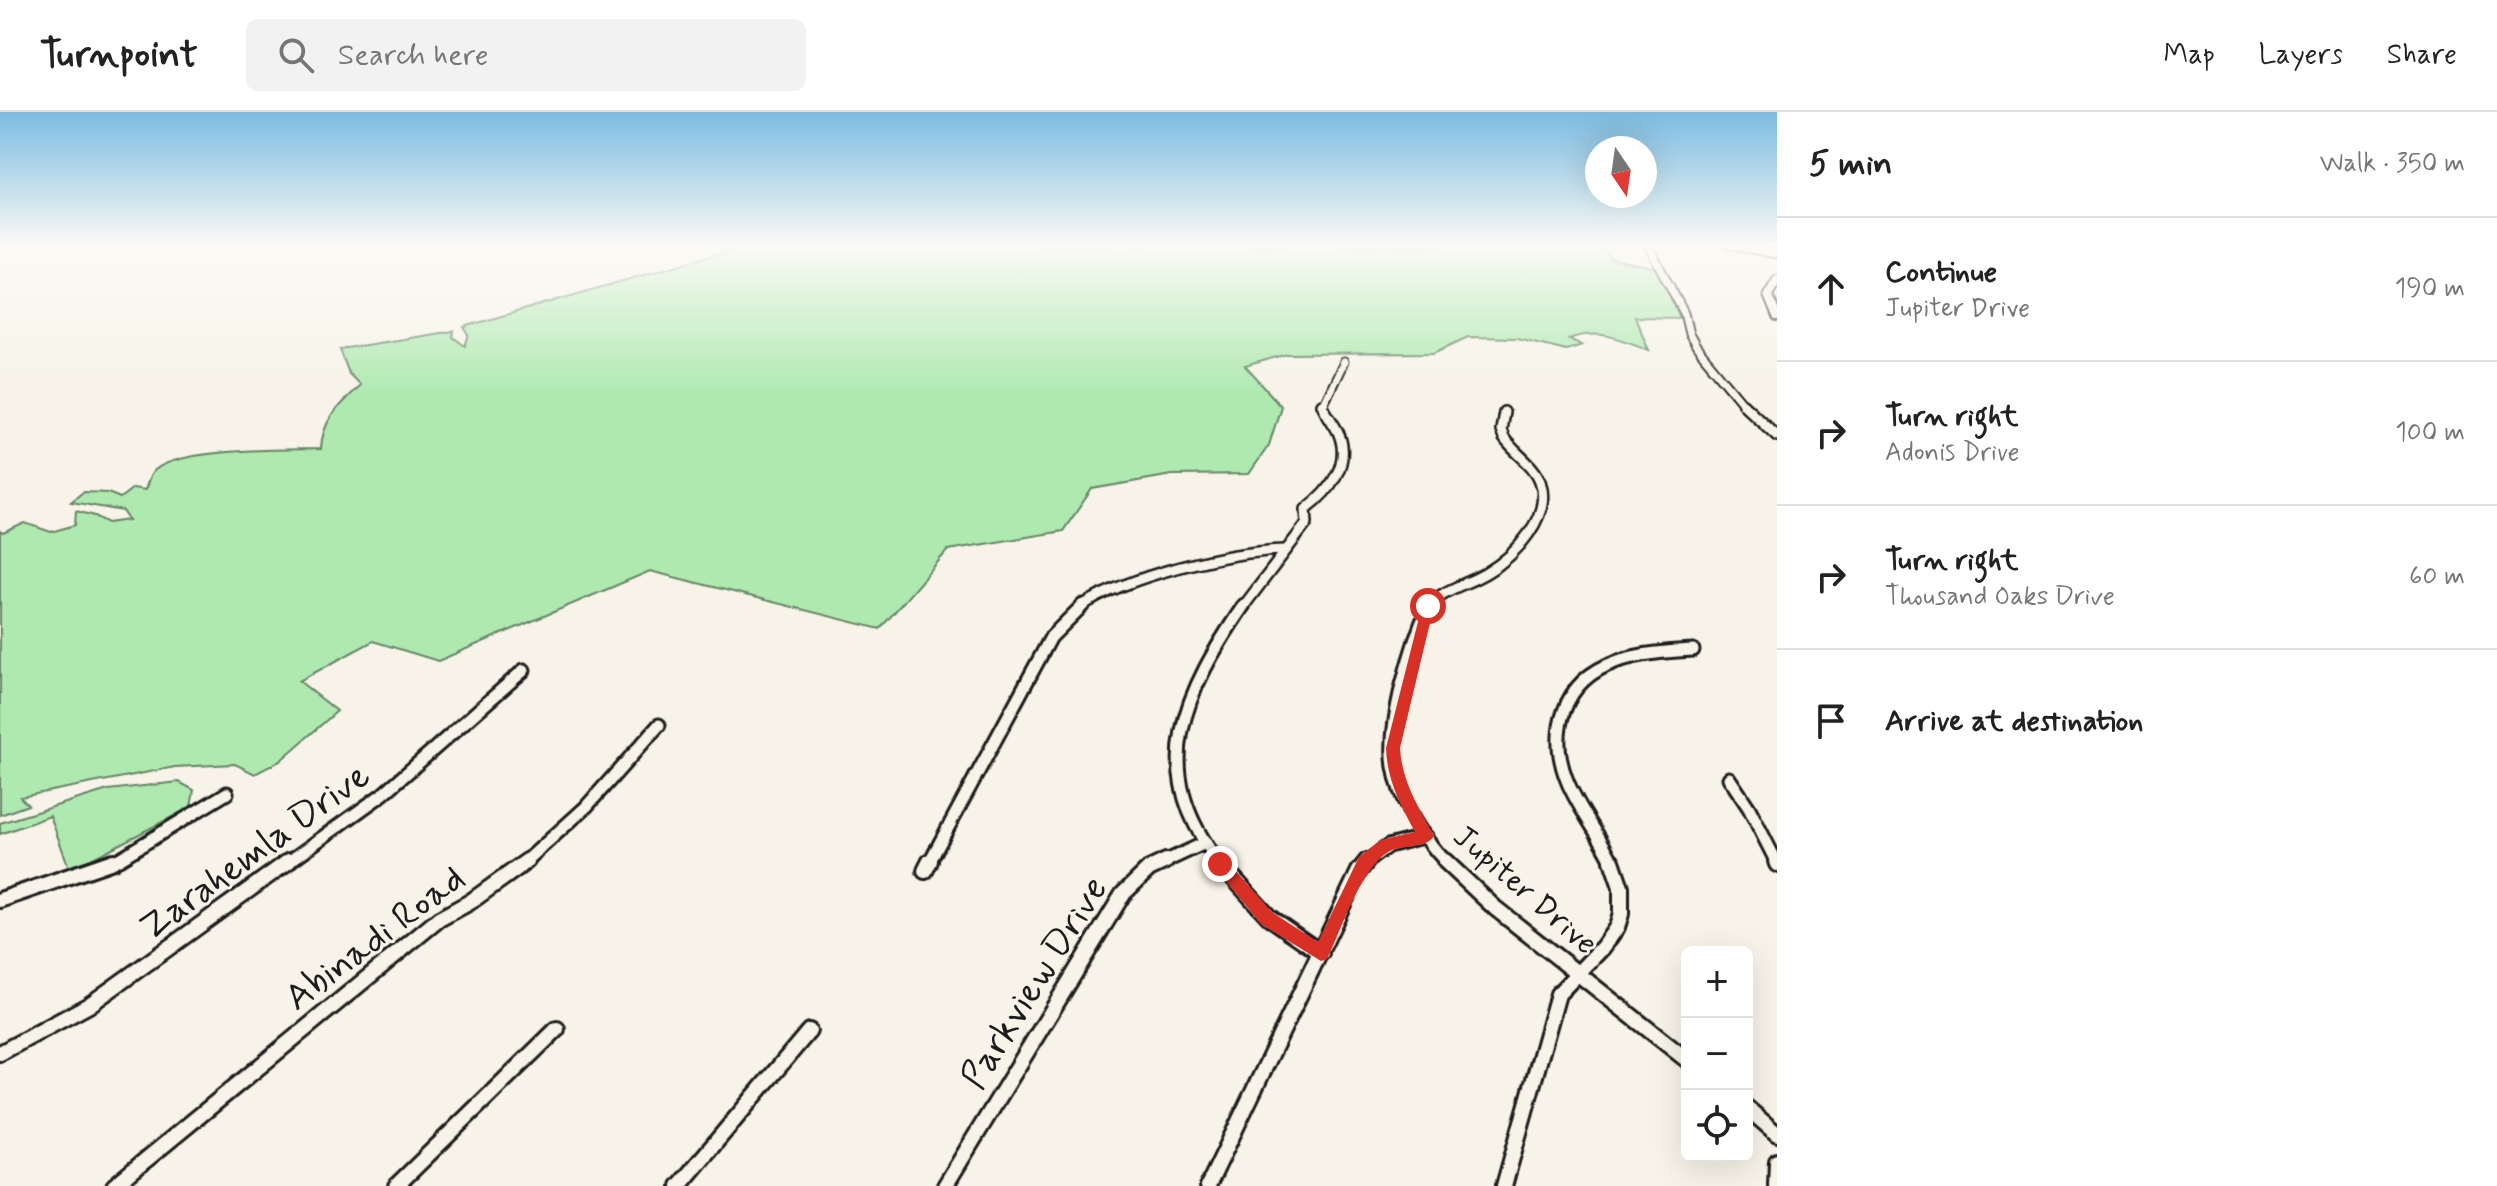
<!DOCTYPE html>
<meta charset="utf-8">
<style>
body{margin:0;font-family:Mynerve,sans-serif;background:#f2f2f2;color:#222}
.controls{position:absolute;right:24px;bottom:24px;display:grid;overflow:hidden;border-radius:12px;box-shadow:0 8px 32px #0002}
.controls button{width:72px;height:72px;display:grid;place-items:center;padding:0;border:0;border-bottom:2px solid #e0e0e0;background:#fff;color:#222;font:40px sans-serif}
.compass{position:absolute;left:1585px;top:24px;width:72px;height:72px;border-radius:50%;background:#fff;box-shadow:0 8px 32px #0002;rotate:167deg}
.stop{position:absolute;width:24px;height:24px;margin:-18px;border:6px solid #d93025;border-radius:50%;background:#fff}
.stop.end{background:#d93025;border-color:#fff;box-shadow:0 2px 8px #0008}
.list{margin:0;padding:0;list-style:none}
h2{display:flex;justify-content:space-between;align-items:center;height:104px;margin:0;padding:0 32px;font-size:34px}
h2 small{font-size:26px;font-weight:400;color:#767676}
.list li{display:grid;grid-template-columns:52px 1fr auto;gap:24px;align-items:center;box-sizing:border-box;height:144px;padding:0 32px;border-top:2px solid #e0e0e0}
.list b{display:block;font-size:30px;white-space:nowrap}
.list p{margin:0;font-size:26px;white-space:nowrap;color:#767676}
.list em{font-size:26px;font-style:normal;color:#767676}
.icon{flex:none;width:44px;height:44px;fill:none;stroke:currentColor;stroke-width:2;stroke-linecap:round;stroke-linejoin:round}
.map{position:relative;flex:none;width:1777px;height:1074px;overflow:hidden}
header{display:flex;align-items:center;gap:48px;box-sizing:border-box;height:112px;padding:0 40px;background:#fff;border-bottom:2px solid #e0e0e0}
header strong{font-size:38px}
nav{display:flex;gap:44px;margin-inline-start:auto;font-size:28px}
.search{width:560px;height:72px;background:#f2f2f2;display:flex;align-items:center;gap:20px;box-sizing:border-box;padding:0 28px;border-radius:12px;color:#767676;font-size:30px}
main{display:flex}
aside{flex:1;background:#fff}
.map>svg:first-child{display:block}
</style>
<header>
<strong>Turnpoint</strong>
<div class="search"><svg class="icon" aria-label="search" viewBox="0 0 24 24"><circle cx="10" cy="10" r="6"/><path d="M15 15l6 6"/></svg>Search here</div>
<nav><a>Map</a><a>Layers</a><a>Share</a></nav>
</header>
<main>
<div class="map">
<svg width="1777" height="1074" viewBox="0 0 1777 1074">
<rect width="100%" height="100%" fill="#f7f3e8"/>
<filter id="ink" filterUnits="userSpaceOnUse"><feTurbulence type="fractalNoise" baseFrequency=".0125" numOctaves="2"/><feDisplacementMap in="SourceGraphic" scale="16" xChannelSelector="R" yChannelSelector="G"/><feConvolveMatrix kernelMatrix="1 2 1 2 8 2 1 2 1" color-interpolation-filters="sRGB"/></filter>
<g filter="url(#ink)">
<!-- green -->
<g fill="#aeeab0" stroke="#658366" stroke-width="2">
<path d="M747,133H1603L1611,147L1658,156L1680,206L1635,205L1649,238C1622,227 1598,216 1569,227L1582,233L1566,238L1517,226L1468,225L1434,241L1287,242L1245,254L1281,294L1269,333L1249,362L1172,363L1092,377L1063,419L948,438L880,517L650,459L438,549L373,529L299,569L337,599L280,649L255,662L235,652L175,655L20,685L28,693L0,703V419L3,421L25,411L51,420L75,413L76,399L95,404L108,411L129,408L123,399L71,390L83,380L108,381L120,386L133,376L145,378C147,373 149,365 152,361C172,335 288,338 321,337C322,308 340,292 360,273L349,262L340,237L454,219L453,225L465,234L469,223L464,215Z"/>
<polygon points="179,670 194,678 191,695 70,758 50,704 0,722 0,711 108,678"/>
</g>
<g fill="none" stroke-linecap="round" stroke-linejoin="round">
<defs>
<g id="minor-far3">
<polyline points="1648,133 1684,201 1689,222 1697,236 1745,294"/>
<polyline points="1730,133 1777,142"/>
<polyline points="1323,294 1344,250"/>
</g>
<g id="minor-far2">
<polyline points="1743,292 1777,324"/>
<path d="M1080,495C1128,464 1228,439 1286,438"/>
<path d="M1243,495L1307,411L1306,397C1330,379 1352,351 1338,320C1333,310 1326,302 1322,292"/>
<path d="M1427,495C1443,477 1466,473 1486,461C1514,445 1553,404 1540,369C1534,352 1514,341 1504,326L1501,318L1504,300"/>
</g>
<g id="minor-far1">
<path d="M1429,493C1411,534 1387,611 1394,655C1400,692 1422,725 1447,751"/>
<polyline points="1729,666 1749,696 1777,751"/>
<polyline points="107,751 119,747 227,681"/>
<polyline points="287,751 383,682 524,558"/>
<polyline points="524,751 586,695 659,613"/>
<polyline points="929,751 1051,525 1083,493"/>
<polyline points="1162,751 1205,731"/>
<path d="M1220,751C1145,658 1185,580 1244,493"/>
<polyline points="1365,751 1388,734 1426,724"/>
<path d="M1613,751C1600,723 1580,699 1568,671C1558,647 1555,624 1564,599C1583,545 1643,541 1693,538"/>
</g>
<g id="minor">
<polyline points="1218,749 1269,805 1321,841"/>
<polyline points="1445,749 1495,796 1687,948"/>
<polyline points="1776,749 1777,752"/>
<polyline points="925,759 930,749"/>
<polyline points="0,788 113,749"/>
<polyline points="0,941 89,893 289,749"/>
<polyline points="1747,996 1777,1022"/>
<polyline points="114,1074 439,807 470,790 527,749"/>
<polyline points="396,1074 557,917"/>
<polyline points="679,1074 809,919"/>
<polyline points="945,1074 1123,782 1149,757 1166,749"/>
<polyline points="1208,1074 1359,759 1367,749"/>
<polyline points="1504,1074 1558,882 1603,835 1617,815 1621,802 1621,775 1612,749"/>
<polyline points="1776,1074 1777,1049"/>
</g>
<polyline id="tertiary" points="1777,168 1768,183 1777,205"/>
</defs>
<!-- minor-far3 casing -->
<use href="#minor-far3" stroke="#1c1c1c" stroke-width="11"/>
<!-- minor-far2 casing -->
<use href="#minor-far2" stroke="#1c1c1c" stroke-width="14"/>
<!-- minor-far1 casing -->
<use href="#minor-far1" stroke="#1c1c1c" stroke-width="17"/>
<!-- minor casing -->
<use href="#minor" stroke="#1c1c1c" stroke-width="20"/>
<!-- tertiary casing -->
<use href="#tertiary" stroke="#1c1c1c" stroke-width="12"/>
<!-- minor-far3 -->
<use href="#minor-far3" stroke="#f7f3e8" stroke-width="7"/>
<!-- minor-far2 -->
<use href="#minor-far2" stroke="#f7f3e8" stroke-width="9"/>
<!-- minor-far1 -->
<use href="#minor-far1" stroke="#f7f3e8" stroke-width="11"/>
<!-- minor -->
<use href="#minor" stroke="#f7f3e8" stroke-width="14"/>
<!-- tertiary -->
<use href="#tertiary" stroke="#f7f3e8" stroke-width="8"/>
</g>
</g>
<!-- sky -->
<linearGradient id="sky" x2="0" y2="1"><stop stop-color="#7cbce1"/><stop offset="0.47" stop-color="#fbfaf5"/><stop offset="1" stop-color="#fbfaf5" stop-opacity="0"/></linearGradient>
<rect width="1777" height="284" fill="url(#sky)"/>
<!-- route -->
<path fill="#d93025" d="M1428,490L1434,494L1400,636C1402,670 1418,694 1434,724C1425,738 1401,732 1388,740C1360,758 1342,816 1327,847L1321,849L1261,812L1212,752L1220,745L1225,747L1273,801L1318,830L1359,745L1381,728L1415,720C1400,692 1387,668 1386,636L1422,494Z"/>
<g text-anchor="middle" stroke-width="6" stroke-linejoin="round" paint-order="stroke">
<!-- street labels -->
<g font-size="32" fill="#1c1c1c" stroke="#f7f3e8">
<text transform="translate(1526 777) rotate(41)" y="11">Jupiter Drive</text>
</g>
<!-- near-street labels -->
<g font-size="38" fill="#1c1c1c" stroke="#f7f3e8">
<text transform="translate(254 738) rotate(-36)" y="13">Zarahemla Drive</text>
<text transform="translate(374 825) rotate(-37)" y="13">Abinadi Road</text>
<text transform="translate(1033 870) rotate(-58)" y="13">Parkview Drive</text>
</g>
</g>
</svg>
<div class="controls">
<button>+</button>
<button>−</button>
<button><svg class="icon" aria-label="locate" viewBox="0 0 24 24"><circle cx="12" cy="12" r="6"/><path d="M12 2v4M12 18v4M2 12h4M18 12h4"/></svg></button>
</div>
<svg class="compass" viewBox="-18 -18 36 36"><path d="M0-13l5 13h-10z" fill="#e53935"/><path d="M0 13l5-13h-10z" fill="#767676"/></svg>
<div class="stop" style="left:1428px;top:494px"></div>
<div class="stop end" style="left:1220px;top:752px"></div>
</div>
<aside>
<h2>5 min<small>Walk · 350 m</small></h2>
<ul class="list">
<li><svg class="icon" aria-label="ahead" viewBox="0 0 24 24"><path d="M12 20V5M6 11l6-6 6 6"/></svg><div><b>Continue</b><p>Jupiter Drive</p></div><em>190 m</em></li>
<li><svg class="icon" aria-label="right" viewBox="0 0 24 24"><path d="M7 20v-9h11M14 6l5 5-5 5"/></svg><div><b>Turn right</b><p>Adonis Drive</p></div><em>100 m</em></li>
<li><svg class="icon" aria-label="right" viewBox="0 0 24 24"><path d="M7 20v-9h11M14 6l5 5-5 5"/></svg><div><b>Turn right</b><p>Thousand Oaks Drive</p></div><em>60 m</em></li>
<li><svg class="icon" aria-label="arrive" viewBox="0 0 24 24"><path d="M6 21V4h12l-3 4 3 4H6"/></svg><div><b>Arrive at destination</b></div></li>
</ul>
</aside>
</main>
